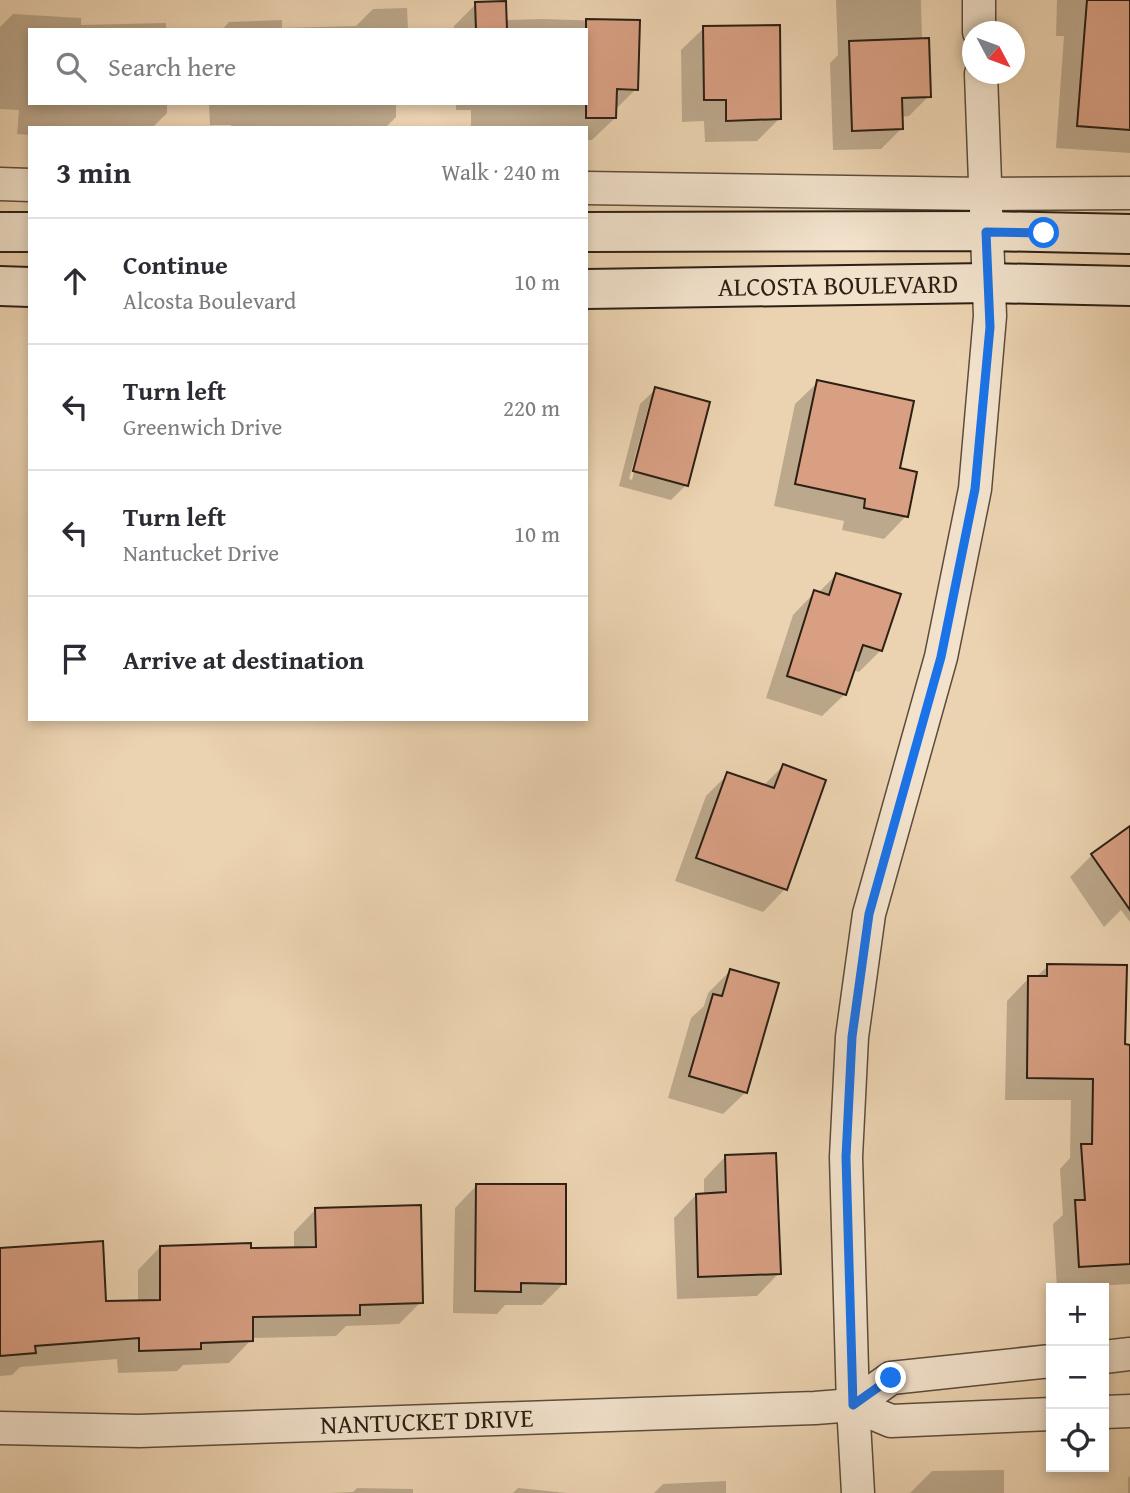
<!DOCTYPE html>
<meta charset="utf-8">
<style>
body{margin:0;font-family:"Gentium Book Plus",serif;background:#f7f7f7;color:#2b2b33}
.controls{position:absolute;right:21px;bottom:21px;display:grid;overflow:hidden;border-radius:0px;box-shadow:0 4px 10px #0003}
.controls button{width:63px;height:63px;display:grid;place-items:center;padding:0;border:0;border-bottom:2px solid #e1e1e2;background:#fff;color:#2b2b33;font:35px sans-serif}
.compass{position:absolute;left:962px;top:21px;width:63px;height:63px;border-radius:50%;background:#fff;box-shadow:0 4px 10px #0003;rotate:131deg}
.stop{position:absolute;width:21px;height:21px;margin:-16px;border:5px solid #1a73e8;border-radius:50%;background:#fff}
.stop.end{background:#1a73e8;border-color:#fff;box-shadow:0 2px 7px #0008}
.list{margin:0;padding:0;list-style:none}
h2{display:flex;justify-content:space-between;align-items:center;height:91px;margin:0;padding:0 28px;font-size:30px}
h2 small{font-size:23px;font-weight:400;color:#7c7c81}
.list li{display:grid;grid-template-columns:46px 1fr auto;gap:21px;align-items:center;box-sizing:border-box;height:126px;padding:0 28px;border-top:2px solid #e1e1e2}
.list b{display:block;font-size:26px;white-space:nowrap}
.list p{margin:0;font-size:23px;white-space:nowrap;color:#7c7c81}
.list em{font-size:23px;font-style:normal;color:#7c7c81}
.icon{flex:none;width:38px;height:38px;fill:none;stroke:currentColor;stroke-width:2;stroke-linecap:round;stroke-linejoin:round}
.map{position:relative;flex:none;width:1130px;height:1493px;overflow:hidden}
.search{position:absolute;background:#fff;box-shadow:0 4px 10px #0003;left:28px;top:28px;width:560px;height:77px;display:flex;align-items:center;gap:18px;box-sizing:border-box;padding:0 24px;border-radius:0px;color:#7c7c81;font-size:26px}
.panel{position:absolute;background:#fff;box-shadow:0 4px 10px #0003;left:28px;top:126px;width:560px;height:595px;border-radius:0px}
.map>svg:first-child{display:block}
</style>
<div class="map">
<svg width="1130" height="1493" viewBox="0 0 1130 1493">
<rect width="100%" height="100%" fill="#ebd2b0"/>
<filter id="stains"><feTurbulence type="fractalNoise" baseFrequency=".00286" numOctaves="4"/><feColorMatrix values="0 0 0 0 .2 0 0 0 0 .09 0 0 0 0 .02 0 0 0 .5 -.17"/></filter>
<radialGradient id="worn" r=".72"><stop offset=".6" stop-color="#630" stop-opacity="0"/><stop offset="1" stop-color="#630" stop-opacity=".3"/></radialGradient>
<!-- shadow -->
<g fill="#0003" fill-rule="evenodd">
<polygon points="836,0 921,0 922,40 929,96 909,116 901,117 901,129 881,149 833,150 830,63 838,55"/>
<polygon points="1057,0 1130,0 1130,153 1056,148 1064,36 1056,36"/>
<polygon points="476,4 505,20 542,19 638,22 636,89 615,110 615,118 592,140 586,140 586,128 471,128 471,110 456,110 456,103 586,103 586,30 454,30 454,26"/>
<polygon points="407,8 408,30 222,30 229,22 282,20 282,28 356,26 373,9"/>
<polygon points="13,14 81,18 81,25 166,23 166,30 30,30 30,103 167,103 167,113 152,128 30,128 30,135 17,134 19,110 0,109 0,27"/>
<polygon points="704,28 780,118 757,141 705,142 704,121 682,122 681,50"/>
<polygon points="209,103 396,103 396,117 385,128 232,128 231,125 210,125"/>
<polygon points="818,382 898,470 906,516 884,539 842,530 844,521 774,506 795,404"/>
<path d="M656,389L686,485L671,500L619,486L640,404ZM649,405H652L632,480L629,479Z"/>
<polygon points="836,575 881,650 859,672 853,670 845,694 822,716 766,698 793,615 815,592 818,593"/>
<polygon points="783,766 785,889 763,912 675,881 706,796 728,774 763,786"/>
<polygon points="1130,828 1130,922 1121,910 1104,927 1070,877 1092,855"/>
<polygon points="1048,966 1123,1046 1130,1046 1130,1284 1057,1288 1053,1224 1063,1215 1060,1169 1070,1158 1071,1100 1005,1100 1007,1001 1029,978 1035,978"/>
<polygon points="730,971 746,1092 723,1114 668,1098 691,1018 704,1006 708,993"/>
<polygon points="726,1156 779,1273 757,1296 677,1299 674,1218 696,1195 704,1195 704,1179"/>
<polygon points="477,1185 564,1283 542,1305 505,1305 497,1314 453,1313 455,1208"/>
<polygon points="316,1209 421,1302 399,1324 346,1326 336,1336 251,1338 251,1340 229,1363 183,1365 177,1371 118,1373 117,1359 20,1367 12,1375 0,1376 0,1250 105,1303 138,1302 138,1270 160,1247 294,1249 294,1232"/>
<polygon points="1004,1470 1004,1493 910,1493 932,1471"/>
<polygon points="1130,1476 1130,1493 1128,1493 1128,1478"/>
<polygon points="726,1481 726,1493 654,1493 663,1484"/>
<polygon points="357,1488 413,1489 413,1493 329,1493 353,1492"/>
<polygon points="518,1488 567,1493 513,1493"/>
</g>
<!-- building -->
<g fill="#d89f83" stroke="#2c2014" stroke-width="2">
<polygon points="1087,0 1130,0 1130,130 1077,126"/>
<polygon points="506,1 507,30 476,30 475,2"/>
<polygon points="586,19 640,20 638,90 617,89 616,118 586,118"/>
<polygon points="780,25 781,119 726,121 726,100 704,100 703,26"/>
<polygon points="929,38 931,97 902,98 903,129 852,131 849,41"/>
<polygon points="817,380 914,401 900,468 917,472 908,517 864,508 865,499 795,484"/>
<polygon points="655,387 710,402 688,486 633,471"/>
<polygon points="836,573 901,594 882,651 863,645 846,695 787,676 814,590 829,595"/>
<polygon points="783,764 826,780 787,890 696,858 727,772 774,788"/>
<polygon points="1130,826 1130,910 1091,854"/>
<polygon points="1047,964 1127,965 1125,1044 1130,1045 1130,1264 1079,1267 1075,1200 1085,1200 1081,1144 1092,1144 1093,1079 1027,1078 1028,976 1047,976"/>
<polygon points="730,969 779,983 747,1093 689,1076 713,994 722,996"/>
<polygon points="776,1153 781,1274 698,1277 696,1194 726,1192 725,1155"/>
<polygon points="476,1184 566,1184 566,1284 521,1283 521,1292 475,1291"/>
<polygon points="421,1205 423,1303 360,1305 360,1315 253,1317 253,1341 201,1343 201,1349 139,1351 139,1338 35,1346 36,1353 0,1356 0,1248 103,1241 106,1301 160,1300 160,1246 251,1243 251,1248 316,1247 315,1208"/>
</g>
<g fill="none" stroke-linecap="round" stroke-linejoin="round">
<defs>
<g id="street">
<polyline points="979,0 979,32"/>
<polyline points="0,184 30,185"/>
<polyline points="586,188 985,194 1130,193"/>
<polyline points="1104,1357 1130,1354"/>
<polyline points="853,1405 891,1378 1051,1361"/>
<polyline points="1104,1412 1130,1411"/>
<path id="s1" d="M0,1428L139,1431L815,1408L853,1405L891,1421L1051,1414"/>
<polyline points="858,1493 853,1405 846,1157 852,1037 869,914 941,657 975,489 990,316 981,74"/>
</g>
<g id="secondary">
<polyline points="0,232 30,232"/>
<polyline points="586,232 987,231 1130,234"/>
<polyline points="0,286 30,287"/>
<path id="s2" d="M586,289L988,283L1130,286"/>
</g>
</defs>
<!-- street casing -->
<use href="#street" stroke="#5c4c3b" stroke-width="35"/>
<!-- secondary casing -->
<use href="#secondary" stroke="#2c2014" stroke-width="42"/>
<!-- street -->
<use href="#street" stroke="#f2e2cc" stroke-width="32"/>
<!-- secondary -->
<use href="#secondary" stroke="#f2e2cc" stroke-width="38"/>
</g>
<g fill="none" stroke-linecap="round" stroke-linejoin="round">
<!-- route -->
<polyline stroke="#1a73e8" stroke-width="9" points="891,1378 853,1405 846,1157 852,1037 869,914 941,657 975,489 990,327 986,232 1044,233"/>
</g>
<g text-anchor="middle" stroke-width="7" stroke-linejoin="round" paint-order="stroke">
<!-- street labels -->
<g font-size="26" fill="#2c2014" stroke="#f2e2cc">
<text dy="9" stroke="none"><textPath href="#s2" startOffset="252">ALCOSTA BOULEVARD</textPath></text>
<text dy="9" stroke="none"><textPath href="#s1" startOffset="427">NANTUCKET DRIVE</textPath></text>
</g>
</g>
<rect width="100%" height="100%" filter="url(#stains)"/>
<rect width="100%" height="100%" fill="url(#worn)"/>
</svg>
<div class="controls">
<button>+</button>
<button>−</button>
<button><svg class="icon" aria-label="locate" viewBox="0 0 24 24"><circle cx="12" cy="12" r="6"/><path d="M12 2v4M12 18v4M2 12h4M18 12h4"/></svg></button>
</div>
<svg class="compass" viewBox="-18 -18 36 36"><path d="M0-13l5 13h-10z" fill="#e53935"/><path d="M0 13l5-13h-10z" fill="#7c7c81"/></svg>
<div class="stop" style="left:1044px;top:233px"></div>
<div class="stop end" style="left:891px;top:1378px"></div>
<div class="search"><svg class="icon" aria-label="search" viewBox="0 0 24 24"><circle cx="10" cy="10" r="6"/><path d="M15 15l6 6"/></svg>Search here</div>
<section class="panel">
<h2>3 min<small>Walk · 240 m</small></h2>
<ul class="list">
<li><svg class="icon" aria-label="ahead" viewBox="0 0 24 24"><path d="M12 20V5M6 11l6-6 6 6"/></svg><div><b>Continue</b><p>Alcosta Boulevard</p></div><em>10 m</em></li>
<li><svg class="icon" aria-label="left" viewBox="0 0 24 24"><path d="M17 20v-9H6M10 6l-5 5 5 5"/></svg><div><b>Turn left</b><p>Greenwich Drive</p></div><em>220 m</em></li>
<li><svg class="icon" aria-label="left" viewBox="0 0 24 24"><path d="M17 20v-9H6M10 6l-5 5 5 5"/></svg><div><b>Turn left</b><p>Nantucket Drive</p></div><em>10 m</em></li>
<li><svg class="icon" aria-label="arrive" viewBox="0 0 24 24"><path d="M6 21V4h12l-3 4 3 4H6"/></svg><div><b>Arrive at destination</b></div></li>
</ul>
</section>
</div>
